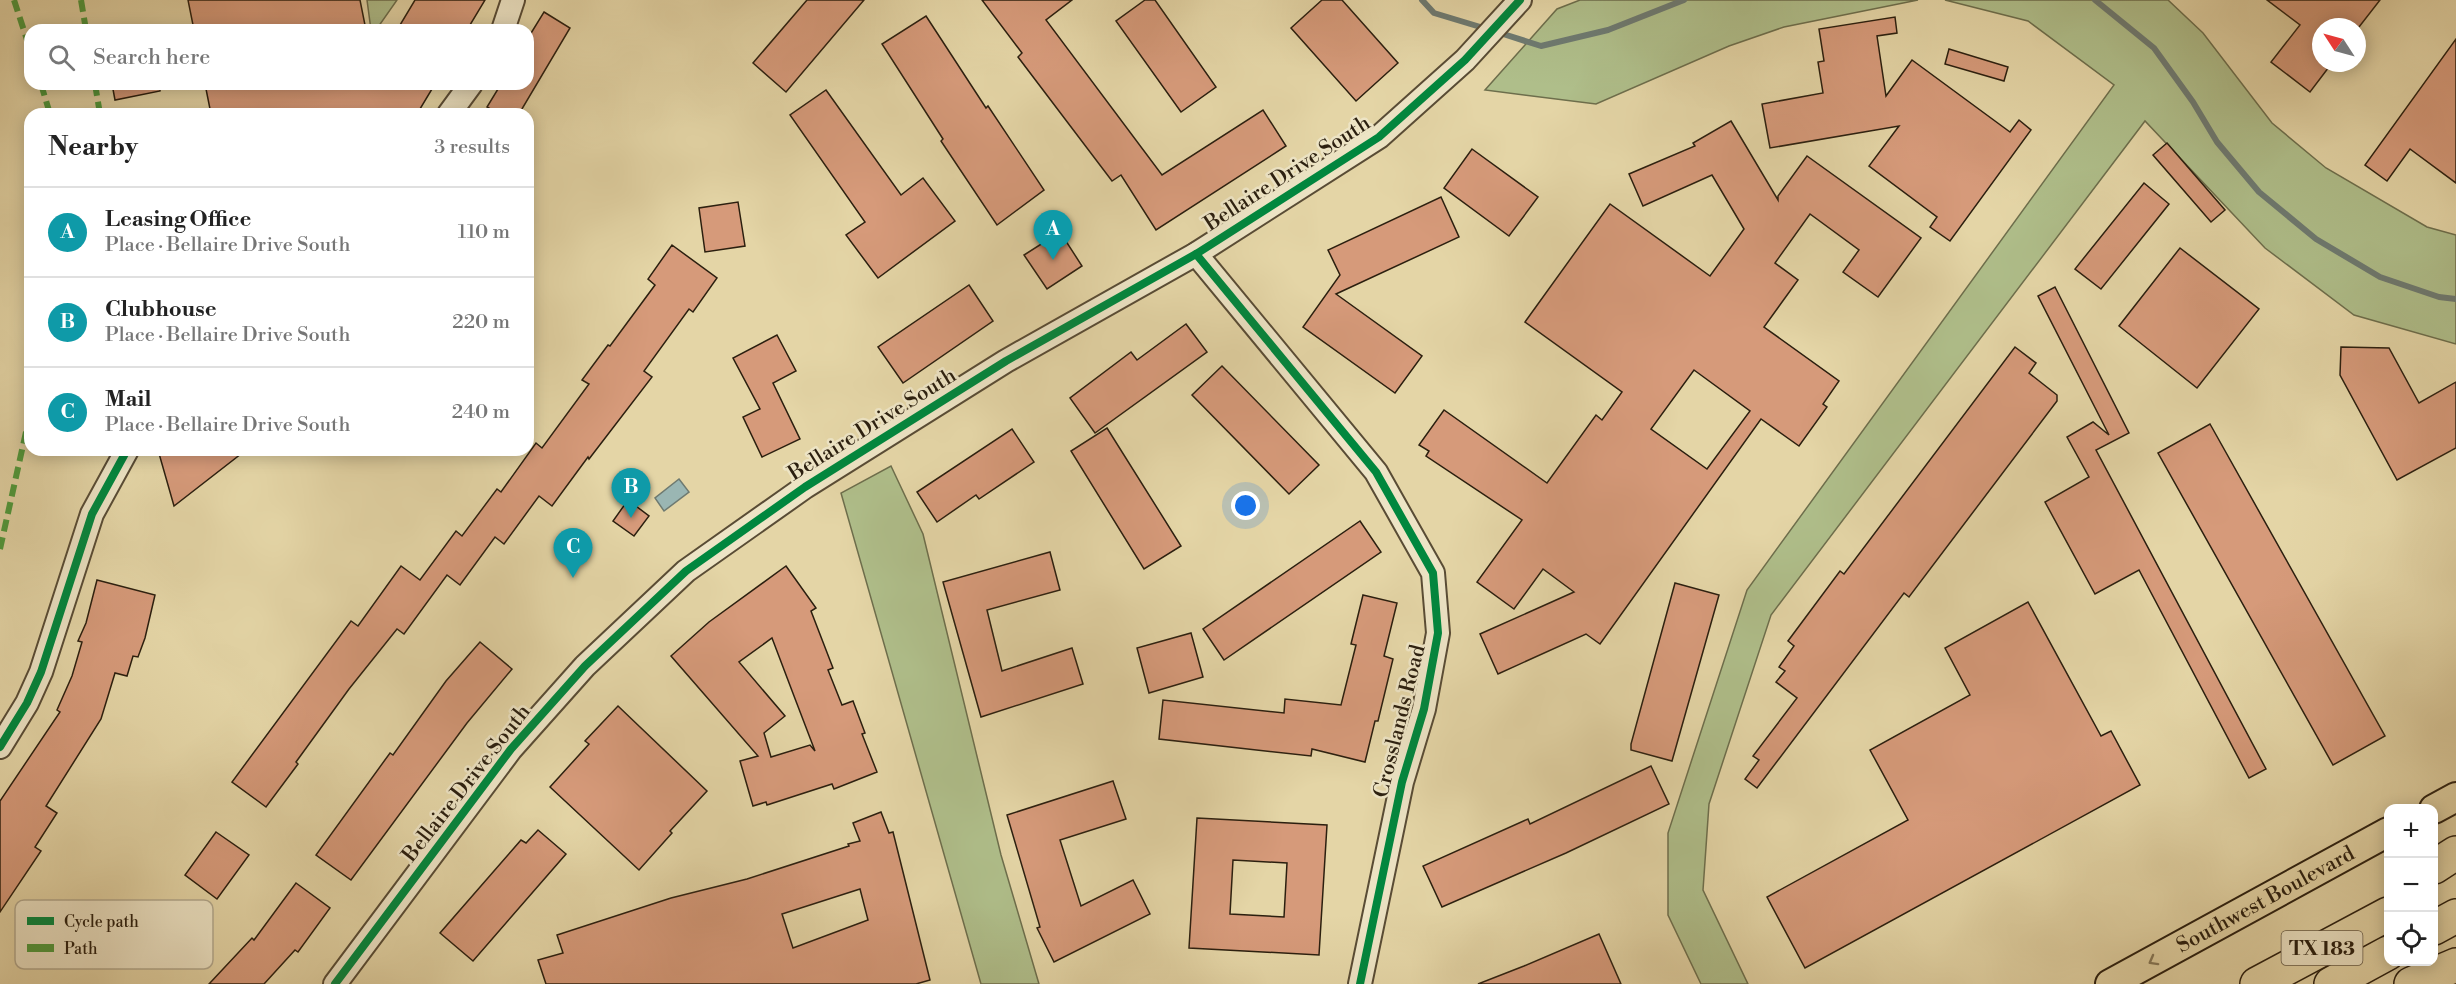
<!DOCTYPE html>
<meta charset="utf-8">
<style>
body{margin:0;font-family:"Libre Bodoni",serif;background:#f6f6f6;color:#222}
.controls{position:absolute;right:18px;bottom:18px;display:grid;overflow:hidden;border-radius:12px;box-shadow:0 3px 15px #0003}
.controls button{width:54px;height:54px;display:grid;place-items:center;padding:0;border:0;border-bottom:2px solid #e0e0e0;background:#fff;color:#222;font:30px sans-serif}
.compass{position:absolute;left:2312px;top:18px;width:54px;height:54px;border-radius:50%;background:#fff;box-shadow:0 3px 15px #0003;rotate:306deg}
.you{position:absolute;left:1246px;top:506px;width:21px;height:21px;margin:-15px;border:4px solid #fff;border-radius:50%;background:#1a73e8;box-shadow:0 0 0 9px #1a73e833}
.badge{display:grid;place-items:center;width:39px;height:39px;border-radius:50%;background:#7c3aed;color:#fff;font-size:20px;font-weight:700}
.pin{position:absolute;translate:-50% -50px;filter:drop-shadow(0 2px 3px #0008)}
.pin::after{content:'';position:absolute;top:32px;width:21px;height:18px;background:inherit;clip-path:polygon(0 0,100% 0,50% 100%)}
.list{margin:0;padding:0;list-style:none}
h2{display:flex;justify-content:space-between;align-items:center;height:78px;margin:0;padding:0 24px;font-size:26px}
h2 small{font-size:20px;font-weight:400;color:#767676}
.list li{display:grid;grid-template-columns:39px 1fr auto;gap:18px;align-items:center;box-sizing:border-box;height:90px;padding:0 24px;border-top:2px solid #e0e0e0}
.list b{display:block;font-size:22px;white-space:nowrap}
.list p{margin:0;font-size:20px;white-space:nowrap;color:#767676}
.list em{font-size:20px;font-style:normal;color:#767676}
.icon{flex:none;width:33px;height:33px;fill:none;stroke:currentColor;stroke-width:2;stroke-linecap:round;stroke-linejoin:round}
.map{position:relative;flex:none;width:2456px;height:984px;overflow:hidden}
.search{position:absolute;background:#fff;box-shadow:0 3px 15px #0003;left:24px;top:24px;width:510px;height:66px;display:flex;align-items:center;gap:15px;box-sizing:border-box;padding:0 21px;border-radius:18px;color:#767676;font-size:22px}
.panel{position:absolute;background:#fff;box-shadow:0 3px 15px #0003;left:24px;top:108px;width:510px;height:348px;border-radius:18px}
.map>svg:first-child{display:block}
</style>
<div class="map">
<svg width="2456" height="984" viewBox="0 0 2456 984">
<rect width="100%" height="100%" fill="#e4d5a6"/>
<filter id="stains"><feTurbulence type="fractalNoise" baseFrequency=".00333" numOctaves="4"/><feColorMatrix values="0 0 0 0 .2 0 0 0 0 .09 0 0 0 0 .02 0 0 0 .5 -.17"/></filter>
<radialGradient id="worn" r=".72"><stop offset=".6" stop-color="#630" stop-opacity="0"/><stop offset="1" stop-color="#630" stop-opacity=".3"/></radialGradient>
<!-- green -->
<g fill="#afbe8a" stroke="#6d6e4c" stroke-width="1.5">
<polygon points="367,0 397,0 376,30 371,30"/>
<polygon points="1580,0 1918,0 1784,27 1729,46 1596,104 1485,90 1557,9"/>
<polygon points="1945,0 2168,0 2203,33 2272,123 2326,168 2427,227 2456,235 2456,344 2354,315 2265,248 2145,121 1771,615 1709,804 1703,890 1748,984 1701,984 1668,915 1668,833 1747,590 2114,85 2028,21"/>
<polygon points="891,466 923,534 1001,855 1039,984 981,984 841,493"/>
</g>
<!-- water -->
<polygon fill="#9ab6b3" stroke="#6e7a71" stroke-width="1.5" points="679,479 689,492 664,511 655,498"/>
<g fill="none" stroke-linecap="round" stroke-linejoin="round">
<!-- stream -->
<g stroke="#6e7a71" stroke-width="6">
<polyline points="1422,0 1434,13 1487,29"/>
<polyline points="2095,0 2154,48 2193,102 2217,142 2259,192 2316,239 2380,277 2439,297 2456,299"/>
<polyline points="1497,32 1541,46 1608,30 1684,0"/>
</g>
</g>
<!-- building -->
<g fill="#d69a7a" stroke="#2b1f0f" stroke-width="1.5" fill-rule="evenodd">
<polygon points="188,0 360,0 366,30 194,30"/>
<polygon points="415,0 485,0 467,30 397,30"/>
<polygon points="807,0 864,0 786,92 753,63"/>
<polygon points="982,0 1072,0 1046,20 1162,175 1263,110 1286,146 1156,230 1121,175 1112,181 1018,57 1022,53"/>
<polygon points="1145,0 1155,0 1216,87 1181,112 1116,21"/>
<polygon points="1322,0 1342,0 1398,63 1356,101 1291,28"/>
<polygon points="2267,0 2380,0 2359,27 2321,27 2321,63 2332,63 2310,92 2271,62 2300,25"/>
<polygon points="544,12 570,28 519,114 499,114 487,107 501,84 528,84 528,38"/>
<polygon points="926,16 986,108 988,106 1044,190 997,225 941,141 943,139 882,44"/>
<polygon points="1895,17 1897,33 1877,36 1886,96 1912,60 2010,132 2019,120 2031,130 1950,241 1930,227 1937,217 1869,166 1899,126 1770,148 1762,104 1823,93 1818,62 1824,61 1819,29"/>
<polygon points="2456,39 2456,183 2410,149 2387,181 2365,165"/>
<polygon points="1949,49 2008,67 2004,81 1945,64"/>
<polygon points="112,84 160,84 160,91 115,100"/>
<polygon points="205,84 435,84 417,114 211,114"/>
<polygon points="826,90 901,195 923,178 955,221 878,278 846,235 865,222 790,115"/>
<path d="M1731,121L1778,200V196L1807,156L1921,238L1878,297L1843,272L1859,250L1810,214L1775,263L1798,280L1764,327L1839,381L1823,404L1827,407L1799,446L1761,419L1600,644L1586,634L1498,674L1480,634L1574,592L1543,569L1514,609L1477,582L1522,520L1426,456L1429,451L1419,445L1444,410L1547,483L1596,415L1602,420L1622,392L1525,322L1610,204L1710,276L1744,229L1712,175L1643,206L1629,174L1695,146L1693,143ZM1694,370L1750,411L1707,469L1651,429Z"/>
<polygon points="2167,143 2225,210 2211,222 2153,155"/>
<polygon points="1472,149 1538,197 1509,236 1444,188"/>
<polygon points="2144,183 2169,204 2101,289 2075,269"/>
<polygon points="1441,197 1459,237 1336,294 1422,356 1395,393 1303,327 1340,275 1328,250"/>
<polygon points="738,202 745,246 705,252 699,208"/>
<polygon points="1060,232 1082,266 1047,289 1024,255"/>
<polygon points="672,245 717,278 693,312 689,309 644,371 652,377 589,459 588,457 552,506 539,496 504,544 495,537 460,585 447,575 404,634 397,629 349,689 296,762 298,764 266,807 232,782 351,621 358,626 401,566 420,580 456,531 462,536 497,489 501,492 536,443 542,448 589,384 582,380 608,345 610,346 655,285 648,279"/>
<polygon points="2180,248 2259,309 2197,388 2119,326"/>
<polygon points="969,285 993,321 903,383 878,347"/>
<polygon points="2055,287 2129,433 2096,450 2266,769 2249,778 2139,570 2095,594 2045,502 2089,477 2067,437 2093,422 2109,435 2038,296"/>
<polygon points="1186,324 1207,352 1095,433 1070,398 1131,352 1137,360"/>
<polygon points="777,335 796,371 773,383 800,439 762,457 743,417 760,409 733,358"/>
<polygon points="2015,347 2036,363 2029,373 2057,395 2057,401 1909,597 1904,593 1757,788 1745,779 1759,760 1753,756 1797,698 1776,682 1785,671 1779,667 1794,646 1788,641 1840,571 1844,574"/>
<polygon points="2341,347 2389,348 2419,403 2456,382 2456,448 2397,480 2340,375"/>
<polygon points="1222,366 1319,465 1289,494 1192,395"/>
<polygon points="2210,424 2385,736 2333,765 2158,453"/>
<polygon points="1107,428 1181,546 1144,569 1071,451"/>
<polygon points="1012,429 1034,462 979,499 976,495 937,522 917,492"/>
<polygon points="158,450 246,450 174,506"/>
<polygon points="628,500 649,516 634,536 613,521"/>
<polygon points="1360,521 1381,552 1224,660 1203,629"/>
<polygon points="1050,552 1060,590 987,610 1002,671 1072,648 1083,684 981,717 943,582"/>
<path d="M786,566L816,608L811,611L833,668L828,670L842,705L853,701L865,733L862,734L877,772L834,789L832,784L767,805L766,802L753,806L740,761L758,756L671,656L709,622ZM772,638L794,696L815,751L810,745L771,757L764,733L785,716L739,662Z"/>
<polygon points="97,580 155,595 145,638 138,657 133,656 127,676 115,673 101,719 46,806 57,813 35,847 41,851 0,912 0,801 60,712 57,710 72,676 82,642 78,641 86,623"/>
<polygon points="1675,583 1719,595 1672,761 1631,750 1631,744"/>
<polygon points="1363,595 1397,603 1384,656 1393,659 1378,721 1375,721 1365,762 1312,749 1311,756 1159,739 1163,700 1284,713 1285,699 1341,705 1356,645 1351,644"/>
<polygon points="2028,602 2101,736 2111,731 2140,785 1805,968 1767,897 1908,820 1870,750 1970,695 1945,648"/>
<polygon points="1191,633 1203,677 1149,693 1137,648"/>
<polygon points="480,642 512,669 467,723 351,880 316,855 390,753 393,755 446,681"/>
<polygon points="618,706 707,791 670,831 672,833 639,870 550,787 589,744 585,741"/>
<polygon points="1651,766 1669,804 1566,853 1442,907 1423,866 1528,819 1530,824"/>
<polygon points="1113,781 1126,819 1060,840 1081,906 1133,880 1150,914 1054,962 1037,928 1040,927 1007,815"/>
<path d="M881,812L889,833L893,832L930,980L916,984H546L538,960L563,953L557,935L671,898L747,879L849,846L848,844L860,841L853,823ZM860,889L868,920L793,948L782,914Z"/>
<path d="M1197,818L1327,825L1319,955L1189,948ZM1233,860L1287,863L1284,917L1230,914Z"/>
<polygon points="538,830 566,854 473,961 440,933 521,840 526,843"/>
<polygon points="216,832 249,855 217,899 185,875"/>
<polygon points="296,883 330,908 298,952 295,950 264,984 209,984 252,938 254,940"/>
<polygon points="1599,934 1621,984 1478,984 1524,966"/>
</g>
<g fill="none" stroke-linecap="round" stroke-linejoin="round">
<defs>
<g id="minor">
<polyline points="503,30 513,0"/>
<polyline points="449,114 471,84"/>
<polyline points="1196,254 1376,472 1433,573 1438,633 1424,709 1402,782 1360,984"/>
<polyline points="0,747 27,703 41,672 92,514 127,450"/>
<polyline points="335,984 511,749 585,666 686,571 805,487 1006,361 1196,254 1379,137 1465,60 1520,0"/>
</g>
<g id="major">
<polyline points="2434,809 2456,797"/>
<path id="s1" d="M2110,984L2388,832"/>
</g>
<g id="highway">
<polyline points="2434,867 2456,853"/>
<polyline points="2434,928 2456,916"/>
<polyline points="2257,984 2388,914"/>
<polyline points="2331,984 2388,953"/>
<polyline points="2411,984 2456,965"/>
</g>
</defs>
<!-- minor casing -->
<use href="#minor" stroke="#594c35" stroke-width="26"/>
<!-- major casing -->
<use href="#major" stroke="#2b1f0f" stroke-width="32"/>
<!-- highway casing -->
<use href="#highway" stroke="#2b1f0f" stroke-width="36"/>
<!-- minor -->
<use href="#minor" stroke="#ede4c5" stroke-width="22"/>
<!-- major -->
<use href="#major" stroke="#e4d5a6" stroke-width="28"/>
<!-- highway -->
<use href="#highway" stroke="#e4d5a6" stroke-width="33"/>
<!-- quiet -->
<g stroke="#4f9a3c" stroke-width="6" stroke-dasharray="12 6" stroke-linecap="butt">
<polyline points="14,0 30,49"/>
<polyline points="81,0 86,30"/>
<polyline points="41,84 50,114"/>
<polyline points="95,84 100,114"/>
<polyline points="0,549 30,414"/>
</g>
<defs>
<g id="cycleway">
<polyline points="1196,254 1376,472 1433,573 1438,633 1424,709 1402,782 1360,984"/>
<polyline points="0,747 27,703 41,672 92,514 127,450"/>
<polyline points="335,984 511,749 585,666 686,571 805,487 1006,361 1196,254 1379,137 1465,60 1520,0"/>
</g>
</defs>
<!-- cycleway casing -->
<use href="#cycleway" stroke="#ede4c5" stroke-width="11"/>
<!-- cycleway -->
<use href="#cycleway" stroke="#00873e" stroke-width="8"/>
</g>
<!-- one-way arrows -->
<defs><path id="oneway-chevron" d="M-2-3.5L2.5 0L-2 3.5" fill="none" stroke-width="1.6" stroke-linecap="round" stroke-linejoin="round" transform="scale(1.5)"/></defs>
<use stroke="#887a5a" href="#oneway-chevron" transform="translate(2153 961) rotate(151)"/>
<g text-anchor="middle" stroke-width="5" stroke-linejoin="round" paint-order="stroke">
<!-- shield labels -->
<rect fill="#ede4c5" stroke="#655a46" stroke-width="1.5" x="2281.5" y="931" width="81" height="34" rx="4.5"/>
<g font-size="20" font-weight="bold" fill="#2b1f0f">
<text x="2322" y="955">TX 183</text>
</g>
<!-- street labels -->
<g font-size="21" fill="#2b1f0f" stroke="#ede4c5">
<text transform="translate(1287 173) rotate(-33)" y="7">Bellaire Drive South</text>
<text transform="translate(872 424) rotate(-32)" y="7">Bellaire Drive South</text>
<text transform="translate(1399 721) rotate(-76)" y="7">Crosslands Road</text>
<text transform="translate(466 783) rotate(-52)" y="7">Bellaire Drive South</text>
<text dy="7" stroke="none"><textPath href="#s1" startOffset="177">Southwest Boulevard</textPath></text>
</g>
</g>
<!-- legend -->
<rect x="15" y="900" width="198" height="69" rx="9" fill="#ede4c5" stroke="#b3a98e" stroke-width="1.5"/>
<rect x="27" y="917" width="27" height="8" fill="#00873e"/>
<rect x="27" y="944" width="27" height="8" fill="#4f9a3c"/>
<g font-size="16" fill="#2b1f0f">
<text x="64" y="927">Cycle path</text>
<text x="64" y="954">Path</text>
</g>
<rect width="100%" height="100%" filter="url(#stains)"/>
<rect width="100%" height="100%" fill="url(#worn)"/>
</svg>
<div class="controls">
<button>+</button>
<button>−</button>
<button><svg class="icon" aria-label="locate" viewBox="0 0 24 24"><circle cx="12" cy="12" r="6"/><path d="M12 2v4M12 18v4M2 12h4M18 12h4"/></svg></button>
</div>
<svg class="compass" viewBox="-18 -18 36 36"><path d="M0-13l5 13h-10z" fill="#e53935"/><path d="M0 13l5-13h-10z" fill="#767676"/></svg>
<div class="you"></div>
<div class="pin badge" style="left:1053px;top:260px;background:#0f9aa8">A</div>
<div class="pin badge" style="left:631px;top:518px;background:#0f9aa8">B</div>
<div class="pin badge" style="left:573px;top:578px;background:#0f9aa8">C</div>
<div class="search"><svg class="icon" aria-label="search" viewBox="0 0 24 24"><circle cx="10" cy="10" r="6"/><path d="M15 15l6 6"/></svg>Search here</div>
<section class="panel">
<h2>Nearby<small>3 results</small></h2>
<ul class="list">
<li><span class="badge" style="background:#0f9aa8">A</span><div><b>Leasing Office</b><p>Place · Bellaire Drive South</p></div><em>110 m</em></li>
<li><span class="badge" style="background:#0f9aa8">B</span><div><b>Clubhouse</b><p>Place · Bellaire Drive South</p></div><em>220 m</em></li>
<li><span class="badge" style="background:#0f9aa8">C</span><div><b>Mail</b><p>Place · Bellaire Drive South</p></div><em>240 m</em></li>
</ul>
</section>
</div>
